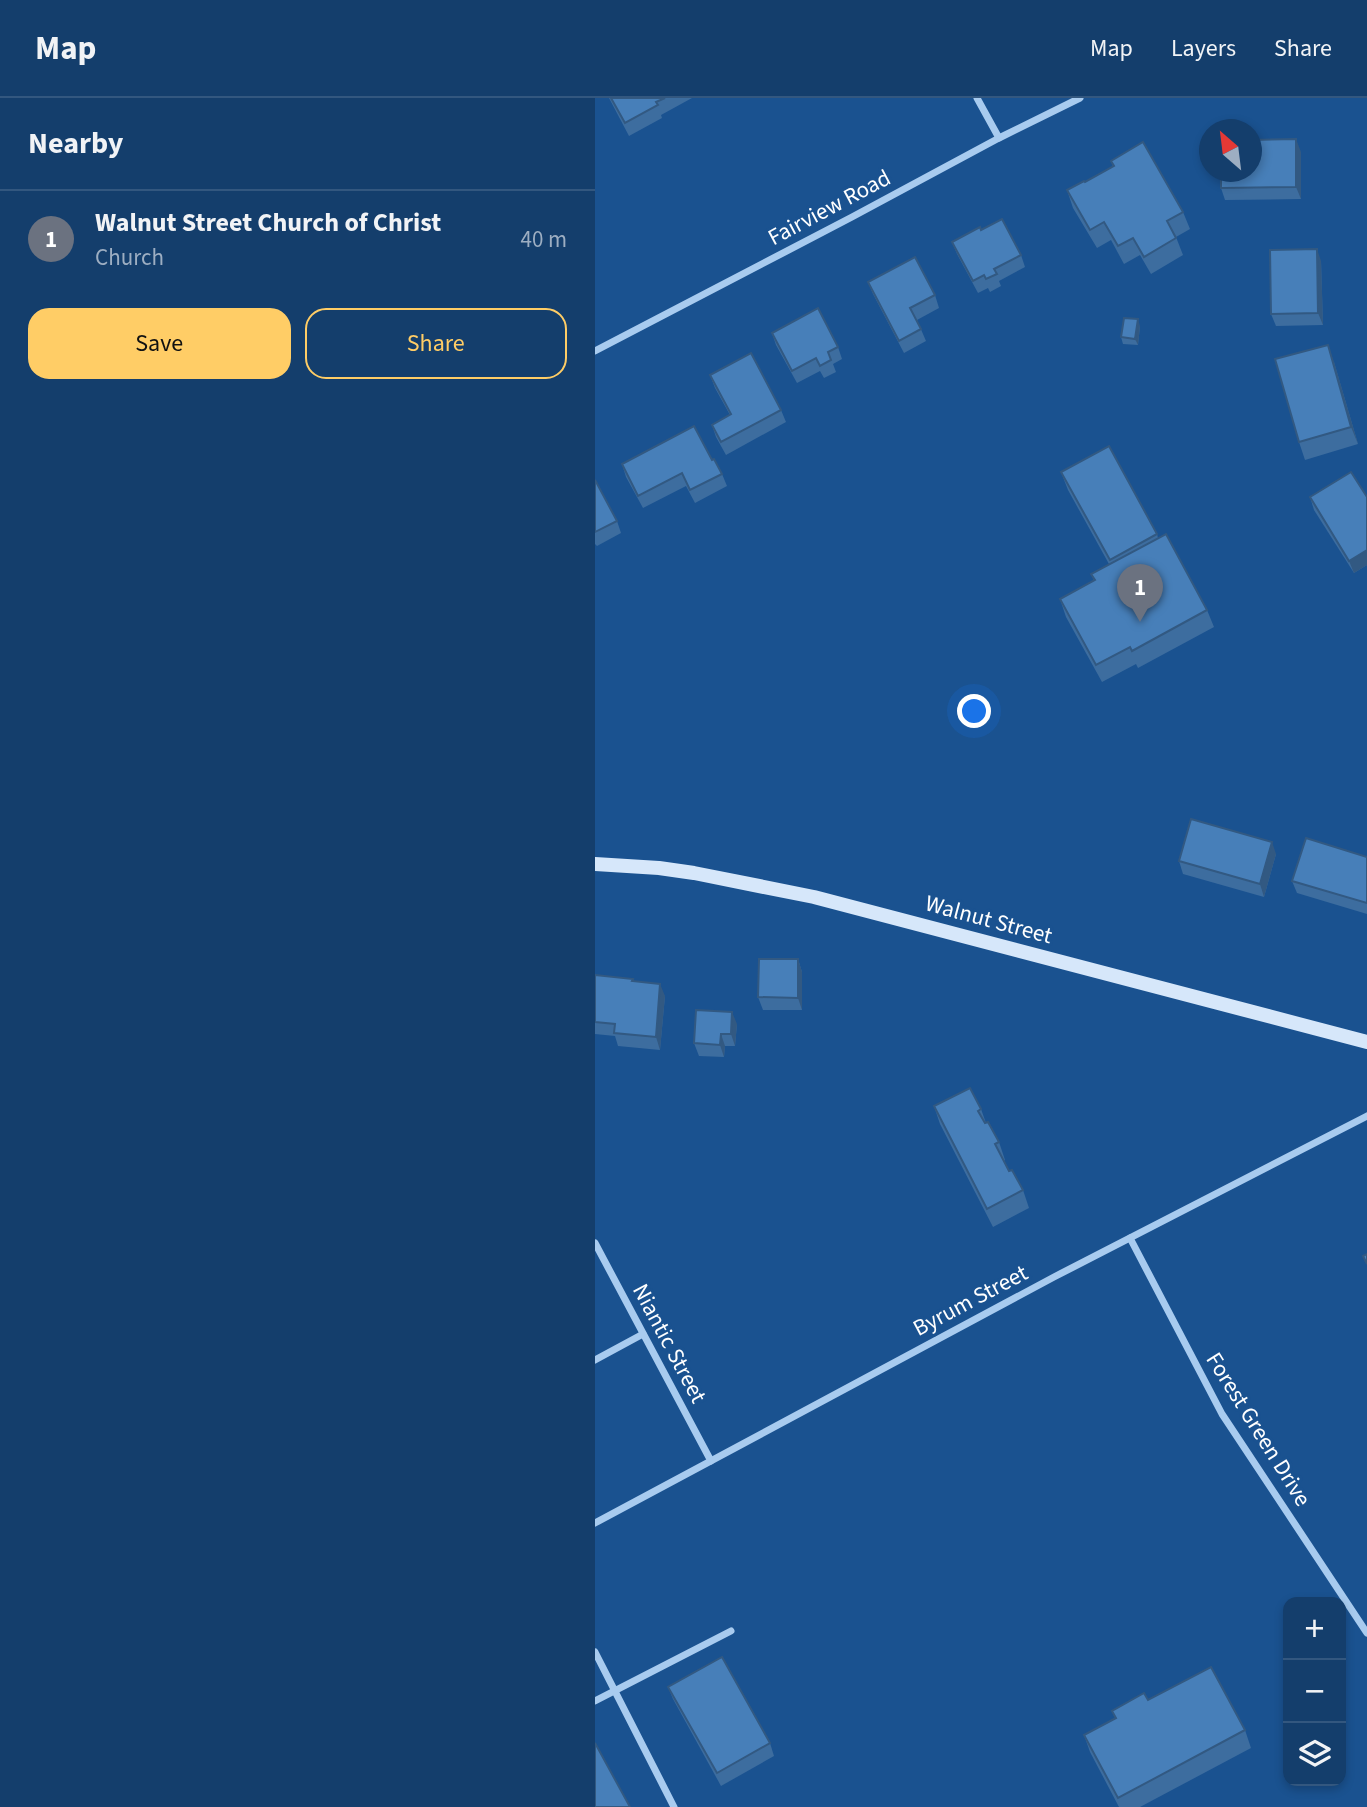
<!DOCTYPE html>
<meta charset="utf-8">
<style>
body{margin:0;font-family:"Source Sans 3",sans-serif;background:#1d4572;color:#f1f3f6}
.controls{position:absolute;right:21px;bottom:21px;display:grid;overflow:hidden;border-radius:14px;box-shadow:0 4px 10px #0003}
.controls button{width:63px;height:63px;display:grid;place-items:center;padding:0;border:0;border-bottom:2px solid #33577f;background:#143e6c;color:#f1f3f6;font:35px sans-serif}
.compass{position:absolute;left:604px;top:21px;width:63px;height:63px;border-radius:50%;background:#143e6c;box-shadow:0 4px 10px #0003;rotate:332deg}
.you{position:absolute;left:380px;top:614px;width:24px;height:24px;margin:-18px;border:5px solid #fff;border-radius:50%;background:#1a73e8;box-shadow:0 0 0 10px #1a73e833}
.badge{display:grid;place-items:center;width:46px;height:46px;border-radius:50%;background:#ffcd66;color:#fff;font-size:23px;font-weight:700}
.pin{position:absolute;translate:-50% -58px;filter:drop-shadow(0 2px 4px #0008)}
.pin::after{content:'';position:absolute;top:37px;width:24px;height:21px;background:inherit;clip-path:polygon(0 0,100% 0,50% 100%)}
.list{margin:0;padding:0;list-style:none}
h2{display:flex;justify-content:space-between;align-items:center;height:91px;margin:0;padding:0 28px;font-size:30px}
h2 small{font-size:23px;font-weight:400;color:#9daec2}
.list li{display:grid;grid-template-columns:46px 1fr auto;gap:21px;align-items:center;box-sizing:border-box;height:98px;padding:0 28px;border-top:2px solid #33577f}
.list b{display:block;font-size:26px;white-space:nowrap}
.list p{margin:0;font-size:23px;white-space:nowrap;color:#9daec2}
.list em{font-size:23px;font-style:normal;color:#9daec2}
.actions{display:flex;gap:14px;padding:21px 28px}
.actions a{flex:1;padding:16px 0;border:2px solid #ffcd66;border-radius:21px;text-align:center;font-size:24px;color:#ffcd66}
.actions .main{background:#ffcd66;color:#111}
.icon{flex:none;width:38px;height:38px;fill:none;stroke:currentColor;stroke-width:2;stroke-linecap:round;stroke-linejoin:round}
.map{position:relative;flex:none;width:772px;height:1709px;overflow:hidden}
header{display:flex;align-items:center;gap:42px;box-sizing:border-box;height:98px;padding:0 35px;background:#143e6c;border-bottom:2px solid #33577f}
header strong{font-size:33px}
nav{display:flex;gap:38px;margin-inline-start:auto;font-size:24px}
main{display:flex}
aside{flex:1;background:#143e6c}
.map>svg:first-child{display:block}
</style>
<header>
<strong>Map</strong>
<nav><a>Map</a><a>Layers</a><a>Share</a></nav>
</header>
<main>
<aside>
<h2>Nearby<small></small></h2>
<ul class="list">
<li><span class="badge" style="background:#6b7280">1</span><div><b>Walnut Street Church of Christ</b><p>Church</p></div><em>40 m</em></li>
</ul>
<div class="actions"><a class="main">Save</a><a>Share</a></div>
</aside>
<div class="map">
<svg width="772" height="1709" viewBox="0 0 772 1709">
<rect width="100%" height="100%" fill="#1a5290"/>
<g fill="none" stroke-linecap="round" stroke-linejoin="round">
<!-- street -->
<g stroke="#a8cbef" stroke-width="7">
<polyline points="382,0 404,40"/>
<polyline points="0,253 257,119 404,40 485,0"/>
<polyline points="535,1140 627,1316 772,1535"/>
<polyline points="0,1145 116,1363"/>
<polyline points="0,1262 48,1236"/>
<polyline points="0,1425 459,1179 772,1018"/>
<polyline points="0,1554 79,1709"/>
<polyline points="0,1603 136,1533"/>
</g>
<!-- secondary -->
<polyline stroke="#d6e7fa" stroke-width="14" points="0,766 64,770 99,775 219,799 772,944"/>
</g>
<!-- wall -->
<g fill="#3d6d9f">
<polygon points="14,0 97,0 66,17 67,20 34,38"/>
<polygon points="706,54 706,101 630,102 626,90"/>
<polygon points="516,63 588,114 595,131 581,139 588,157 556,176 545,157 529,166 516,142 502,150 478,110 472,92 490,84 518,69"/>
<polygon points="386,132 426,157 430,169 404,183 406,188 395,194 393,190 383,195 362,156 357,144"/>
<polygon points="726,163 728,227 681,228 676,216"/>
<polygon points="273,184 340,197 344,210 322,222 331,243 309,255 278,196"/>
<polygon points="545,228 543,247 528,246 526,239"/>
<polygon points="177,235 243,249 247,261 238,266 241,274 229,280 225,273 202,285 181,247"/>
<polygon points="739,264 763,346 710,362 704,344"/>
<polygon points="115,277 186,312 191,324 131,357 121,339 117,327 135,317 120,290"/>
<polygon points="117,362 127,376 132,388 100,405 91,388 48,410 31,379 27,366"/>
<polygon points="466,374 562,436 563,440 612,512 619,529 543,570 541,566 507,584 471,519 465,501 499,483 496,476 514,466 473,392"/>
<polygon points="0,382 22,423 26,435 2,448 0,446"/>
<polygon points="715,399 772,399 772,467 759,475 719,412"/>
<polygon points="681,756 669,799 588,776 584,763"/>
<polygon points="772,759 772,816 702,795 697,783"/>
<polygon points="203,861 207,874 207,912 168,912 163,899"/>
<polygon points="0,877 38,881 39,883 70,898 65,952 23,948 20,938 0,936"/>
<polygon points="142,926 140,948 130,948 129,959 104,958 99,945"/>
<polygon points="339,1008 386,1011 391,1025 404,1044 410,1062 409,1063 414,1073 428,1092 434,1110 398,1129 345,1026"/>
<polygon points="73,1589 175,1645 179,1658 126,1688 78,1601"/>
<polygon points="553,1602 650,1632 656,1650 545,1709 524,1709 495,1654 489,1637 520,1620 517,1613"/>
</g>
<!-- shaded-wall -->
<g fill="#325982">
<polygon points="701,41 706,54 706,101 701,89"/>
<polygon points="722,151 726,163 728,227 723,215"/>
<polygon points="543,221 545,228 543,247 540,241"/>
<polygon points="733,247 739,264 763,346 756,329"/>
<polygon points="772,452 772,467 759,475 754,463"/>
<polygon points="677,744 681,756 669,799 665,786"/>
<polygon points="203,861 207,874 207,912 203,900"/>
<polygon points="65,886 70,898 65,952 61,939"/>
<polygon points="137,914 142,926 140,948 136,936"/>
<polygon points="126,936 130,948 129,959 125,947"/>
</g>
<!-- building -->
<g fill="#477fb9" stroke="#325982" stroke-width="2">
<polygon points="16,0 70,0 61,4 63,7 30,25"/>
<polygon points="701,41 701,89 626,90 626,74 656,74 656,42"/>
<polygon points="548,44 588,114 572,123 581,140 549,159 538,140 523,148 509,124 495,132 472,92 489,83 490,84 519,68 516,63"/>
<polygon points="407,121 426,157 399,171 402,176 391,181 389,177 378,183 357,144 385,129 386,132"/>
<polygon points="722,151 723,215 676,216 675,152"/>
<polygon points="320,159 340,197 315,210 326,231 304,243 273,184"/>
<polygon points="223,210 243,249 233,254 236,262 225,268 221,260 197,273 177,235"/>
<polygon points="529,220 543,221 540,241 526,239"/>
<polygon points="733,247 756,329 704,344 680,261"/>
<polygon points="156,255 186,312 126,344 117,327 136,316 115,277"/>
<polygon points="99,328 117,362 119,361 127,376 95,392 87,375 43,398 27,366"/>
<polygon points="514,348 562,436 515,462 466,374"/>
<polygon points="756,374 772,399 772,452 754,463 715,399"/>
<polygon points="0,382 22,423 0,434"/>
<polygon points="571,436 612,512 537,553 535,549 501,567 465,501 500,482 496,476"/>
<polygon points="596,721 677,744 665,786 584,763"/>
<polygon points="711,740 772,759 772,805 697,783"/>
<polygon points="164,861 203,861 203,900 163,899"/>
<polygon points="0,877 38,881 37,883 65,886 61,939 19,935 20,926 0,924"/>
<polygon points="101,912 137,914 136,936 126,936 125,947 99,945"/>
<polygon points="375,990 386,1011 383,1013 390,1025 393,1024 404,1044 400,1046 414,1073 417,1072 428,1092 392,1111 339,1008"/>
<polygon points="772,1156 772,1166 768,1158"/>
<polygon points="127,1559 175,1645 122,1675 73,1589"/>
<polygon points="616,1569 650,1632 523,1700 489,1637 521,1620 517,1613 549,1595 553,1602"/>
<polygon points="0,1645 35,1709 0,1709"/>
</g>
<g text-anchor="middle" stroke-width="6" stroke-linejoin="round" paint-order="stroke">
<!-- street labels -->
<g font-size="23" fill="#fff" stroke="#1a5290">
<text transform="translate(234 109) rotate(-28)" y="8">Fairview Road</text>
<text transform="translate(394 821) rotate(15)" y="8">Walnut Street</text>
<text transform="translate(375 1202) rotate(-28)" y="8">Byrum Street</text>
<text transform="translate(75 1245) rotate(62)" y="8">Niantic Street</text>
<text transform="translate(664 1331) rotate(58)" y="8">Forest Green Drive</text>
</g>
</g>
</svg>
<div class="controls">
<button>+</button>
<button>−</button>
<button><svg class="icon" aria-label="layers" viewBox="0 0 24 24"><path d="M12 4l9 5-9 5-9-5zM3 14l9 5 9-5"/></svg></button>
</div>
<svg class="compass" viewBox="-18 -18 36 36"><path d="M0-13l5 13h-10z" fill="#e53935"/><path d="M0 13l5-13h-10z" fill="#9daec2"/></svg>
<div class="you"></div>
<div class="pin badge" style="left:545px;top:524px;background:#6b7280">1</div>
</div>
</main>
